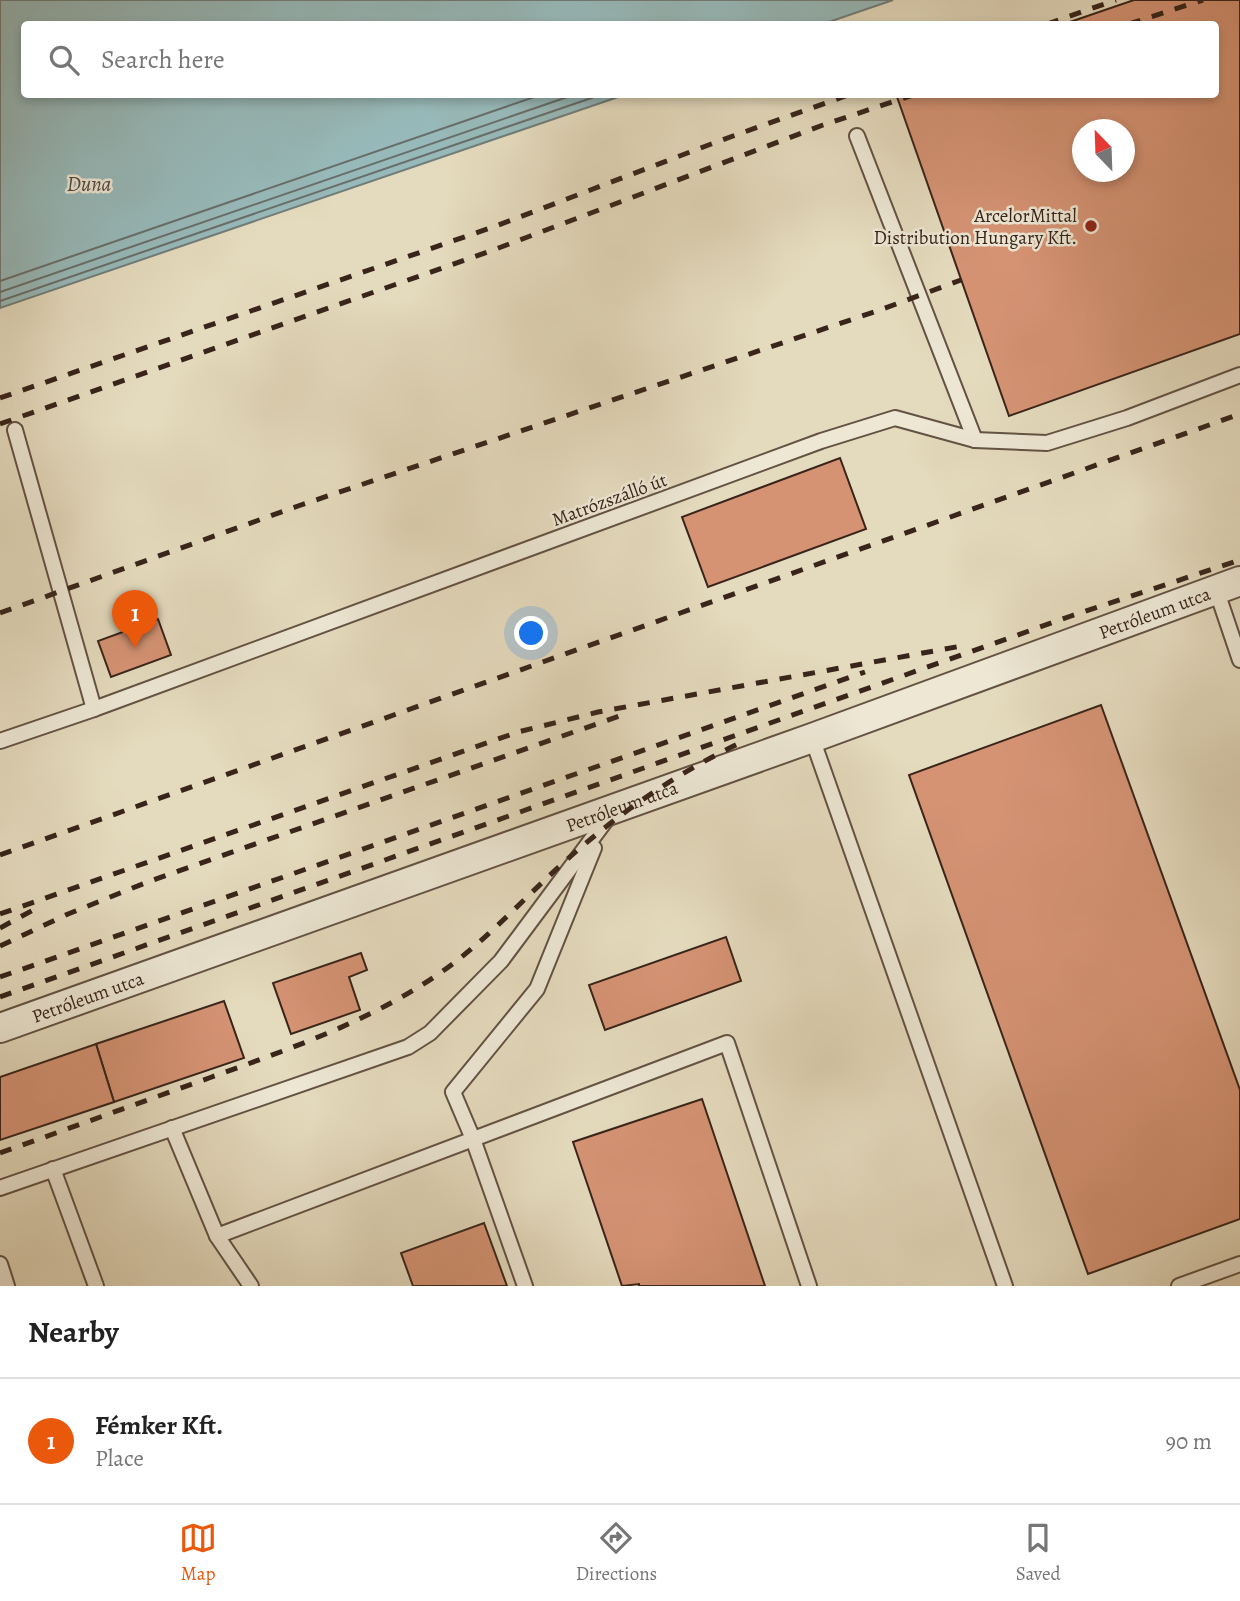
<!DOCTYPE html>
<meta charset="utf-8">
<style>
body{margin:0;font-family:Alegreya,serif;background:#f6f6f6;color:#222}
.compass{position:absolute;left:1072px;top:119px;width:63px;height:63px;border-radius:50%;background:#fff;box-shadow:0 4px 10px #0003;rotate:337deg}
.you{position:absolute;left:532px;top:634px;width:24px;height:24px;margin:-18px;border:5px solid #fff;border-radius:50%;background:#1a73e8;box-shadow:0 0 0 10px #1a73e833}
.badge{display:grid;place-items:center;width:46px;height:46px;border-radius:50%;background:#ea580c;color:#fff;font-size:23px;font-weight:700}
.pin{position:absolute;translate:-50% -58px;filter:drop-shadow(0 2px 4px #0008)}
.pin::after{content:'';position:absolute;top:37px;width:24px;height:21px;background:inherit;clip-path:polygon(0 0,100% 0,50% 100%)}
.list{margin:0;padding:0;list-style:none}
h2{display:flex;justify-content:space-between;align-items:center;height:91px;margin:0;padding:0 28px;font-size:30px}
h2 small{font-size:23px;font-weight:400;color:#767676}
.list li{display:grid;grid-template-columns:46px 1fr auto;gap:21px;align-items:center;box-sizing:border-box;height:126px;padding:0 28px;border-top:2px solid #e0e0e0}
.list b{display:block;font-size:26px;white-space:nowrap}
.list p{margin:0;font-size:23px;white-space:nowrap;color:#767676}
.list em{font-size:23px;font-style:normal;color:#767676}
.icon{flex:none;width:38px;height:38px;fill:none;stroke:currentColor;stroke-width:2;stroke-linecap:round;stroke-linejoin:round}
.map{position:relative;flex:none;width:1240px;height:1286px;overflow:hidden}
.search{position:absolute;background:#fff;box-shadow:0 4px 10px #0003;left:21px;right:21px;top:21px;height:77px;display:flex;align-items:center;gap:18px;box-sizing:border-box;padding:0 24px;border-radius:7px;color:#767676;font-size:26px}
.sheet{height:217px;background:#fff}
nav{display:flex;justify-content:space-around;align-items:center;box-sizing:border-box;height:98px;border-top:2px solid #e0e0e0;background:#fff;font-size:19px;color:#767676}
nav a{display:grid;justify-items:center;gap:4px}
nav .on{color:#ea580c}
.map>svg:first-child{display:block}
</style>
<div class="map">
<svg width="1240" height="1286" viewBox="0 0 1240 1286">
<rect width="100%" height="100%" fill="#e4dabd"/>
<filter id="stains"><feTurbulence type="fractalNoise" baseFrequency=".00286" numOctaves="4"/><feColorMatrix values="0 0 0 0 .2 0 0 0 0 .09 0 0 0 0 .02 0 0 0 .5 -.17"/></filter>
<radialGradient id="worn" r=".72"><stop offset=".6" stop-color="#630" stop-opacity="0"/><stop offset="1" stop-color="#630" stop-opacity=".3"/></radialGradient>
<!-- water -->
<polygon fill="#97b9b9" stroke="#717d79" stroke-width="2" points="0,0 893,0 823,24 24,24 24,94 624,95 0,308"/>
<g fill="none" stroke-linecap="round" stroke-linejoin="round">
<!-- shore -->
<g stroke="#686e6a" stroke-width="2">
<polyline points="0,281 543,94"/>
<polyline points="0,292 576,94"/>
<polyline points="0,301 603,94"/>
</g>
</g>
<!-- building -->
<g fill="#d59374" stroke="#38241a" stroke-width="2" fill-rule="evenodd">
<path d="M1134,0H1240V334L1009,416L896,94H1216V24H1064ZM1082,130H1124V172H1082Z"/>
<polygon points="840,458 866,529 708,587 682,517"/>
<polygon points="158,619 171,655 111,677 98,641"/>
<polygon points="1101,705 1240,1090 1240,1219 1088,1274 909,775"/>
<polygon points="726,937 741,981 605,1030 589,985"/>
<polygon points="361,953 367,970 349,977 360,1010 291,1034 273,983"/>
<polygon points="224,1001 244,1058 114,1102 96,1044"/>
<polygon points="96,1044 114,1102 0,1140 0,1077"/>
<polygon points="702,1099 765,1286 639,1286 639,1284 622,1286 573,1142"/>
<polygon points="484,1223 507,1286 413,1286 401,1253"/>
</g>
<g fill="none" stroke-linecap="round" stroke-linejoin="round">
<defs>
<g id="service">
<polyline points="857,136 975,440"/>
<polyline points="15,430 94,709"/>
<polyline points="1216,589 1240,660"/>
<polyline points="812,738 1005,1286"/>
<polyline points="0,741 94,709 821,441 895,418 975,440 1047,443 1127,418 1240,375"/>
<polyline points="172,1128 217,1236 727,1043 809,1286"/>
<polyline points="53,1169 96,1286"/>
<polyline points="0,1188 408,1047 430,1033 501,961 612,812"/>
<polyline points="217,1236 251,1286"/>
<polyline points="0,1264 7,1286"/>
<polyline points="525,1286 473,1139 453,1092 537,989 594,848"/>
<polyline points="1179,1286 1240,1264"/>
</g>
<g id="minor">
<path id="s1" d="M0,1028L812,738L1240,581"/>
</g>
</defs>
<!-- service casing -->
<use href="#service" stroke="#635243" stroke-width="18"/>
<!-- minor casing -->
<use href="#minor" stroke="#635243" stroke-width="32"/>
<!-- service -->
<use href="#service" stroke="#ede7d4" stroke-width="14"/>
<!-- minor -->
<use href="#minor" stroke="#ede7d4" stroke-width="28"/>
<!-- rail -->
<g stroke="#38241a" stroke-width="5" stroke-dasharray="12 12" stroke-linecap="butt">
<polyline points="1047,24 1116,0"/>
<polyline points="1129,24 1203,0"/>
<polyline points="0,398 496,226 719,141 851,94"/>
<polyline points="0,424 496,249 823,125 916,94"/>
<polyline points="0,613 298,506 880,310 961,280"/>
<polyline points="0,855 1240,414"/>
<polyline points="0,914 518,732 598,712 967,645"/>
<polyline points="0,928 35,909"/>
<polyline points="0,946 68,914 150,881 625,714"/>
<polyline points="0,977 865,672"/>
<polyline points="0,997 1071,616 1240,560"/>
<path d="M0,1153C70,1128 139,1103 209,1078C289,1049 369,1022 440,973C485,942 521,901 562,864C616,815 675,774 740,743"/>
</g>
</g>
<!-- markers -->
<circle fill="#8f2418" stroke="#ede7d4" stroke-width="2.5" cx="1091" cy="226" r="7"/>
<g text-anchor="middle" stroke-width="5" stroke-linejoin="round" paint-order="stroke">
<!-- poi labels -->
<g font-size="19" fill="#38241a" stroke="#ede7d4" text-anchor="end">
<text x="1077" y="222">ArcelorMittal<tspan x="1077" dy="22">Distribution Hungary Kft.</tspan></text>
</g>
<!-- street labels -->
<g font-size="19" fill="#38241a" stroke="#ede7d4">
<text transform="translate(609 499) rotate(-20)" y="7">Matrózszálló út</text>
<text dy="7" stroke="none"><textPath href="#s1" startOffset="1227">Petróleum utca</textPath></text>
<text dy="7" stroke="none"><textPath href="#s1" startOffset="660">Petróleum utca</textPath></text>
<text dy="7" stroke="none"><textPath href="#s1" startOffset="93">Petróleum utca</textPath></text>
</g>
<!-- water labels -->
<g font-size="21" font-style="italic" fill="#504942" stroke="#ede7d4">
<text x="89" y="191">Duna</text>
</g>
</g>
<rect width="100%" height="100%" filter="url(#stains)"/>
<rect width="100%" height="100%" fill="url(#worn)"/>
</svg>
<svg class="compass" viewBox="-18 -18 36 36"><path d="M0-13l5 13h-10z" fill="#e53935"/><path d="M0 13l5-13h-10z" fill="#767676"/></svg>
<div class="you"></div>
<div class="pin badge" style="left:135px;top:648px">1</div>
<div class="search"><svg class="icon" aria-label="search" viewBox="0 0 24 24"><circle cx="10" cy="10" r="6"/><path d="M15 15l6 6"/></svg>Search here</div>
</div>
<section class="sheet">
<h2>Nearby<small></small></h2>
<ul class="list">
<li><span class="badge">1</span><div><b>Fémker Kft.</b><p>Place</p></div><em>90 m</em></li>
</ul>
</section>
<nav>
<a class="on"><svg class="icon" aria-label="map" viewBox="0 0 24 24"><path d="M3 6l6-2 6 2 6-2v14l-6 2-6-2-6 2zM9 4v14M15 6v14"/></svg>Map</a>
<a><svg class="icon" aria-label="directions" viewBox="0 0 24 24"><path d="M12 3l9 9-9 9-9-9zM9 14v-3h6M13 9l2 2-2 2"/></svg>Directions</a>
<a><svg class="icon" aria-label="saved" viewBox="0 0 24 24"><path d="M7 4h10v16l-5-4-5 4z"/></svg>Saved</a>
</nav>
